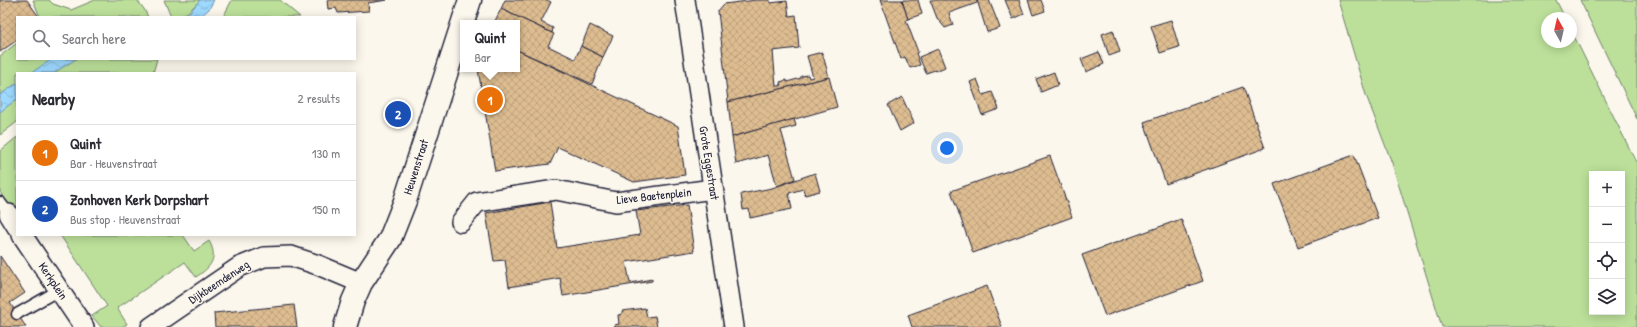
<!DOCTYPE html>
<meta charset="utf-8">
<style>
body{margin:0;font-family:"Patrick Hand",sans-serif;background:#f2f2f3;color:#2b2b33}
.controls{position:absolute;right:12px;bottom:12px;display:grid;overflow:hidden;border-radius:0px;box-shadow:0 2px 10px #0003}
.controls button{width:36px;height:36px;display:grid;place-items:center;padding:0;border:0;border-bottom:1px solid #e1e1e2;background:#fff;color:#2b2b33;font:20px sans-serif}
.compass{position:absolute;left:1541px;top:12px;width:36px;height:36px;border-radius:50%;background:#fff;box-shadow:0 2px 10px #0003;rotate:352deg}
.you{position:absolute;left:947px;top:148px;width:14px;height:14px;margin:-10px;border:3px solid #fff;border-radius:50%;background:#1a73e8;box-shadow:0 0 0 6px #1a73e833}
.badge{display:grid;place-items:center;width:26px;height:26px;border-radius:50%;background:#111827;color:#fff;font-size:13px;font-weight:700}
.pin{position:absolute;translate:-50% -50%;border:2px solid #fff;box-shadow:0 1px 4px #0006}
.popup{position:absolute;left:460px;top:20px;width:60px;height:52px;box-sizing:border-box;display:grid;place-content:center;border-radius:0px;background:#fff;filter:drop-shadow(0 1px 3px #0005);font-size:13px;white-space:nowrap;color:#7c7c81}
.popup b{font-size:15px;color:#2b2b33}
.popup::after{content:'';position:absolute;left:50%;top:100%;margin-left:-8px;border:8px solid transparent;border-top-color:#fff}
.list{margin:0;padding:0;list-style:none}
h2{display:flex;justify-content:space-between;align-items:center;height:52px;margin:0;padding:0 16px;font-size:17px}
h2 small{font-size:13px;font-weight:400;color:#7c7c81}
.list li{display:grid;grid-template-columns:26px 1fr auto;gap:12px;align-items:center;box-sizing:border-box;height:56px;padding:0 16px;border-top:1px solid #e1e1e2}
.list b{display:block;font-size:15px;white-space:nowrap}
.list p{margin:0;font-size:13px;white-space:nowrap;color:#7c7c81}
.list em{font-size:13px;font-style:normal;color:#7c7c81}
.icon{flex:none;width:22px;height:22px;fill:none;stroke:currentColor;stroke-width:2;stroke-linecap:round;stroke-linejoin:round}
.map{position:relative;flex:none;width:1637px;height:327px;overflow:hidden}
.search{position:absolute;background:#fff;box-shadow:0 2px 10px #0003;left:16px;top:16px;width:340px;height:44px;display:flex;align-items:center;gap:10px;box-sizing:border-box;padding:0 14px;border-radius:0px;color:#7c7c81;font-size:15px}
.panel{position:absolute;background:#fff;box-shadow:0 2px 10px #0003;left:16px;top:72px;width:340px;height:164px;border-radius:0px}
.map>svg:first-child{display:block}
</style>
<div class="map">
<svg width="1637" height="327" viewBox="0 0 1637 327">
<defs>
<pattern id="water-waves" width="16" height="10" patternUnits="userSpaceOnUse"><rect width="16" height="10" fill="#9edaff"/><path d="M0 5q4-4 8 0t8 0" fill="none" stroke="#88bbdb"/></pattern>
<pattern id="building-cross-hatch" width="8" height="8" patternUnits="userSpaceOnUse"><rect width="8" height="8" fill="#ddbc90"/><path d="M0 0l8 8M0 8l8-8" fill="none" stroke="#bda17d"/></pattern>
</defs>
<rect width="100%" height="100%" fill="#fbf7ec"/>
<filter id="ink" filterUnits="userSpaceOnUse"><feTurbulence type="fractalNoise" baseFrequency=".025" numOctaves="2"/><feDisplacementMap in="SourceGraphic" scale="8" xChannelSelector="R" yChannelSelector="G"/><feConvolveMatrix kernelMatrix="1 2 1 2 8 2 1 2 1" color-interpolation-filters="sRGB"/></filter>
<g filter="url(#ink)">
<!-- green -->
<g fill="#bce09a" stroke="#6f816a" fill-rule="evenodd">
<polygon points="33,0 49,0 53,4 71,10 95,0 137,0 144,9 148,17 40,17"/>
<path d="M164,0H200C191,10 185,17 171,17Z"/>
<polygon points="232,0 280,0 300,17 223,17"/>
<path d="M1338,0H1556L1565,18H1547V42H1571V30L1637,164V327H1442L1392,163L1366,95ZM1592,174H1622V312H1592Z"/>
<polygon points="1580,0 1637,0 1637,119"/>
<polygon points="17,43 17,59 157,59 153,73 17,73 17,122 0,135 0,56"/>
<polygon points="17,137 17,209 13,212 0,192 0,151"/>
<path d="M60,235H183L194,251L209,241C219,258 210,268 196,277L185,262L117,308L127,324L122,327H101L92,316L107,306Z"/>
</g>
<!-- water -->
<g fill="url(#water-waves)" stroke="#6c90b1">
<polygon points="200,0 214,0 209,9 200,17 178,17 189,13"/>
<polygon points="52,59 76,59 54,73 31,73"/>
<polygon points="17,83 17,99 0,112 0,95"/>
</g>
<!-- building -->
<g fill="url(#building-cross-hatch)" stroke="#22223b">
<polygon points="0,0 27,0 39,17 17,17 17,40 0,52"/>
<polygon points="327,0 387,0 368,3 369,11 338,13 336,8 328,9"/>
<polygon points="505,0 547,0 551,2 541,22 553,28 552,33 501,9"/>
<polygon points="756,0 770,0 770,3 787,1 789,16 796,15 799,48 773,51 776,86 781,86 780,82 787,80 787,82 801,78 801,76 808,75 809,78 813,77 807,56 822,52 829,77 728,102 718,11 724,4"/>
<polygon points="880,0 902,0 908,19 906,20 918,52 916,53 920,65 910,68 905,57 901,59"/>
<polygon points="902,0 918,0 922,14 908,19"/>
<polygon points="930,0 977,0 977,3 949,13 953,25 945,28 937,18"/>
<polygon points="977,0 989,0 1000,28 987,32"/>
<polygon points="1005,0 1019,0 1024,14 1013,19"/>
<polygon points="1028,0 1041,0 1045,11 1033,15"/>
<polygon points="501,9 554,34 548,46 575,59 581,46 603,57 592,84 517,50 517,23 494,23"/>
<polygon points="1171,20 1179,47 1160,53 1151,26"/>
<polygon points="590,25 613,36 603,57 581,46"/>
<polygon points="1113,30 1120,52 1109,56 1102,34"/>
<polygon points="938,49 945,67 936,71 935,70 926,73 919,57"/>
<polygon points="517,50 678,126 685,175 634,182 558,147 550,164 495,171 478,69 517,69"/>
<polygon points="1099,52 1104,64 1086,72 1081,59"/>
<polygon points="1054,72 1058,85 1041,92 1036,79"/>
<polygon points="829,77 837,107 732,137 728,102"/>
<polygon points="977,79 983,95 992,92 999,109 982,115 970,82"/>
<polygon points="1243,87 1265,148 1166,184 1144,122"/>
<polygon points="902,97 914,123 900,131 888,105"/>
<polygon points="794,119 796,126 781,130 795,179 777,186 768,155 736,164 732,137"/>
<polygon points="1354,155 1378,218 1298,247 1274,184"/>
<polygon points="1050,156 1072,217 973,253 951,191"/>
<polygon points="815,173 820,191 805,195 803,189 789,193 792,209 750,218 749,209 743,210 741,194 772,188"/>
<polygon points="550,202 557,248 640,235 636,211 687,205 694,251 626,262 630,283 652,279 652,281 563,296 560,278 509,287 505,260 494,261 486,213"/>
<polygon points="1181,219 1203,281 1105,316 1082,255"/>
<polygon points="0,256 25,293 10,303 26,327 0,327"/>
<polygon points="987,286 1002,327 912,327 908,315"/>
<polygon points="294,305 297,327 215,327 214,313"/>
<polygon points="645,308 647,317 655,316 657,327 615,327 614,325 619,324 618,315 622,314 622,311"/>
</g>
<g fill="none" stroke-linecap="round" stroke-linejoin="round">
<defs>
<g id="lane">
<polyline points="0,202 9,214"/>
<polyline points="17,314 59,290"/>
</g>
<g id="street">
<polyline points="685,0 734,327"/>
<polyline points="9,214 17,227"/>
<polyline points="461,222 477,202 556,190 616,202 713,189"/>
<polyline points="22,235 84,327"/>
<polyline points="151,327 239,267 264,257 291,256 318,265 361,283"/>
</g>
<polyline id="secondary" points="345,327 353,301 361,283 390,239 405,201 470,0"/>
</defs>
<!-- lane casing -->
<use href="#lane" stroke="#22223b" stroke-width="13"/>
<!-- street casing -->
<use href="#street" stroke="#22223b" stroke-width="22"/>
<!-- secondary casing -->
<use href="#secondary" stroke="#22223b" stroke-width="25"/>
<!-- lane -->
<use href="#lane" stroke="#fbf7ec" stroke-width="10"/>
<!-- street -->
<use href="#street" stroke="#fbf7ec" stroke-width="19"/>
<!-- secondary -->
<use href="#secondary" stroke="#fbf7ec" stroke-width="22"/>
</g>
</g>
<g text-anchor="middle" stroke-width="3" stroke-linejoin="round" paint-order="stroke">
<!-- street labels -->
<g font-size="12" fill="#22223b" stroke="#fbf7ec">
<text transform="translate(709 163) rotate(81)" y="4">Grote Eggestraat</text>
<text transform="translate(416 167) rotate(-72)" y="4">Heuvenstraat</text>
<text transform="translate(654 196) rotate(-6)" y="4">Lieve Baetenplein</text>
<text transform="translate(53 281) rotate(56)" y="4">Kerkplein</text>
<text transform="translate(219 282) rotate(-33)" y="4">Dijkbeemdenweg</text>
</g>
</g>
</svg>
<div class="controls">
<button>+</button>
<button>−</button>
<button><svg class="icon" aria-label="locate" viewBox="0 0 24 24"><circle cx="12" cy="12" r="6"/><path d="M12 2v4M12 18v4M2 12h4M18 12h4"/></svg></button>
<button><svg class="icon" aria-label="layers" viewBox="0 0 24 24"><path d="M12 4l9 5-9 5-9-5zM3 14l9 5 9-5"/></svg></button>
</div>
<svg class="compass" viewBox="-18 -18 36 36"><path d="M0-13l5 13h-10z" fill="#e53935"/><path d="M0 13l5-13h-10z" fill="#7c7c81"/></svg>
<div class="you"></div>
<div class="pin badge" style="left:490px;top:100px;background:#e8710a">1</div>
<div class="popup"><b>Quint</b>Bar</div>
<div class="pin badge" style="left:398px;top:114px;background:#1a4fb4">2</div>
<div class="search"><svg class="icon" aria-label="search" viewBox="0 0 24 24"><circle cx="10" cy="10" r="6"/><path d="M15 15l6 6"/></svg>Search here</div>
<section class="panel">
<h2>Nearby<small>2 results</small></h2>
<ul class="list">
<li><span class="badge" style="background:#e8710a">1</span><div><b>Quint</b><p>Bar · Heuvenstraat</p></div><em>130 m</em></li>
<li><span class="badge" style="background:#1a4fb4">2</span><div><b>Zonhoven Kerk Dorpshart</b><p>Bus stop · Heuvenstraat</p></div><em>150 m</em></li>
</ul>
</section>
</div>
